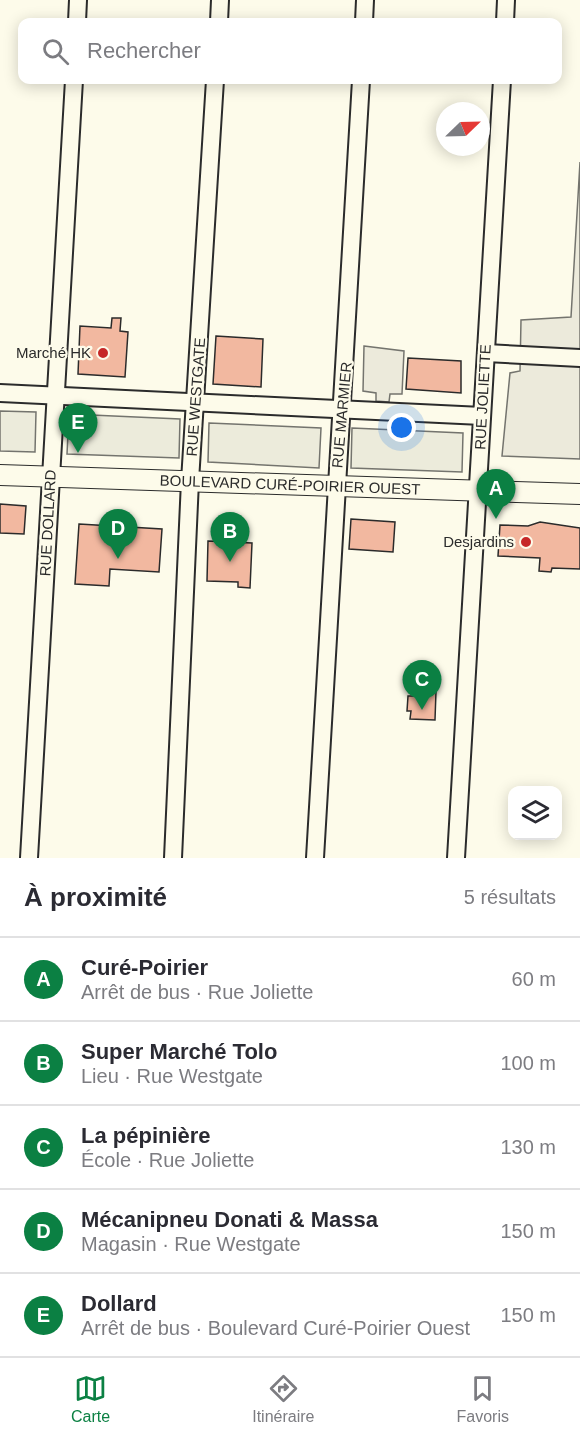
<!DOCTYPE html>
<html lang="fr">
<meta charset="utf-8">
<style>
body{margin:0;font-family:Arial,sans-serif;background:#f2f2f3;color:#2b2b33}
.controls{position:absolute;right:18px;bottom:18px;display:grid;overflow:hidden;border-radius:12px;box-shadow:0 3px 15px #0003}
.controls button{width:54px;height:54px;display:grid;place-items:center;padding:0;border:0;border-bottom:2px solid #e1e1e2;background:#fff;color:#2b2b33;font:30px sans-serif}
.compass{position:absolute;left:436px;top:102px;width:54px;height:54px;border-radius:50%;background:#fff;box-shadow:0 3px 15px #0003;rotate:67deg}
.you{position:absolute;left:402px;top:428px;width:21px;height:21px;margin:-15px;border:4px solid #fff;border-radius:50%;background:#1a73e8;box-shadow:0 0 0 9px #1a73e833}
.badge{display:grid;place-items:center;width:39px;height:39px;border-radius:50%;background:#0b8043;color:#fff;font-size:20px;font-weight:700}
.pin{position:absolute;translate:-50% -50px;filter:drop-shadow(0 2px 3px #0008)}
.pin::after{content:'';position:absolute;top:32px;width:21px;height:18px;background:inherit;clip-path:polygon(0 0,100% 0,50% 100%)}
.list{margin:0;padding:0;list-style:none}
h2{display:flex;justify-content:space-between;align-items:center;height:78px;margin:0;padding:0 24px;font-size:26px}
h2 small{font-size:20px;font-weight:400;color:#7c7c81}
.list li{display:grid;grid-template-columns:39px 1fr auto;gap:18px;align-items:center;box-sizing:border-box;height:84px;padding:0 24px;border-top:2px solid #e1e1e2}
.list b{display:block;font-size:22px;white-space:nowrap}
.list p{margin:0;font-size:20px;white-space:nowrap;color:#7c7c81}
.list em{font-size:20px;font-style:normal;color:#7c7c81}
.icon{flex:none;width:33px;height:33px;fill:none;stroke:currentColor;stroke-width:2;stroke-linecap:round;stroke-linejoin:round}
.map{position:relative;flex:none;width:580px;height:858px;overflow:hidden}
.search{position:absolute;background:#fff;box-shadow:0 3px 15px #0003;left:18px;right:18px;top:18px;height:66px;display:flex;align-items:center;gap:15px;box-sizing:border-box;padding:0 21px;border-radius:12px;color:#7c7c81;font-size:22px}
.sheet{height:498px;background:#fff}
nav{display:flex;justify-content:space-around;align-items:center;box-sizing:border-box;height:84px;border-top:2px solid #e1e1e2;background:#fff;font-size:16px;color:#7c7c81}
nav a{display:grid;justify-items:center;gap:3px}
nav .on{color:#0b8043}
.map>svg:first-child{display:block}
</style>
<div class="map">
<svg width="580" height="858" viewBox="0 0 580 858">
<rect width="100%" height="100%" fill="#fdfbea"/>
<!-- green -->
<g fill="#ecebdb" stroke="#74746e" stroke-width="1.5">
<polygon points="0,411 36,412 35,452 0,451"/>
<polygon points="69,414 180,419 179,458 67,454"/>
<polygon points="209,423 321,428 319,468 208,462"/>
<polygon points="352,428 463,433 462,472 351,468"/>
</g>
<!-- parking -->
<g fill="#eceadb" stroke="#74746e" stroke-width="1.5">
<polygon points="580,162 580,459 502,456 510,373 520,371 521,320 571,317"/>
<polygon points="364,346 404,351 402,394 390,394 389,402 376,401 376,393 363,391"/>
</g>
<!-- building -->
<g fill="#f2b8a0" stroke="#2b2b2b" stroke-width="1.5">
<polygon points="112,318 121,318 120,331 128,332 125,377 78,374 80,326 111,328"/>
<polygon points="216,336 263,339 261,387 213,384"/>
<polygon points="408,358 461,361 461,393 406,389"/>
<polygon points="0,504 26,506 24,534 0,533"/>
<polygon points="351,519 395,522 393,552 349,549"/>
<polygon points="540,522 580,528 580,569 552,568 551,572 539,571 540,558 498,556 500,525 528,526"/>
<polygon points="79,524 162,529 159,572 110,569 109,586 75,584"/>
<polygon points="208,541 252,543 250,588 238,587 238,582 207,581"/>
<polygon points="423,691 436,691 435,720 410,719 411,711 407,711 408,696 422,696"/>
</g>
<g fill="none" stroke-linecap="round" stroke-linejoin="round">
<defs>
<g id="minor">
<polyline points="77,22 78,0"/>
<polyline points="219,22 220,0"/>
<polyline points="364,22 365,0"/>
<polyline points="505,22 506,0"/>
<polyline points="486,353 580,358"/>
<polyline points="0,393 482,416"/>
<polyline points="29,858 74,80"/>
<polyline points="173,858 190,481 215,80"/>
<path d="M315,858C330,598 348,339 361,80"/>
<polyline points="456,858 502,80"/>
</g>
<polyline id="major" points="0,475 580,494"/>
</defs>
<!-- minor casing -->
<use href="#minor" stroke="#2b2b2b" stroke-width="20"/>
<!-- major casing -->
<use href="#major" stroke="#2b2b2b" stroke-width="22"/>
<!-- minor -->
<use href="#minor" stroke="#fdfbea" stroke-width="16"/>
<!-- major -->
<use href="#major" stroke="#fdfbea" stroke-width="20"/>
</g>
<!-- markers -->
<g fill="#c62828" stroke="#fdfbea" stroke-width="2">
<circle cx="103" cy="353" r="6"/>
<circle cx="526" cy="542" r="6"/>
</g>
<g text-anchor="middle" stroke-width="4.5" stroke-linejoin="round" paint-order="stroke">
<!-- poi labels -->
<g font-size="15" fill="#2b2b2b" stroke="#fdfbea" text-anchor="end">
<text x="91" y="358">Marché HK</text>
<text x="514" y="547">Desjardins</text>
</g>
<!-- street labels -->
<g font-size="15" fill="#2b2b2b" stroke="#fdfbea">
<text transform="translate(196 397) rotate(-86)" y="5">RUE WESTGATE</text>
<text transform="translate(483 397) rotate(-87)" y="5">RUE JOLIETTE</text>
<text transform="translate(342 415) rotate(-85)" y="5">RUE MARMIER</text>
<text transform="translate(290 485) rotate(2)" y="5">BOULEVARD CURÉ-POIRIER OUEST</text>
<text transform="translate(48 523) rotate(-87)" y="5">RUE DOLLARD</text>
</g>
</g>
</svg>
<div class="controls">
<button><svg class="icon" aria-label="layers" viewBox="0 0 24 24"><path d="M12 4l9 5-9 5-9-5zM3 14l9 5 9-5"/></svg></button>
</div>
<svg class="compass" viewBox="-18 -18 36 36"><path d="M0-13l5 13h-10z" fill="#e53935"/><path d="M0 13l5-13h-10z" fill="#7c7c81"/></svg>
<div class="you"></div>
<div class="pin badge" style="left:496px;top:519px">A</div>
<div class="pin badge" style="left:230px;top:562px">B</div>
<div class="pin badge" style="left:422px;top:710px">C</div>
<div class="pin badge" style="left:118px;top:559px">D</div>
<div class="pin badge" style="left:78px;top:453px">E</div>
<div class="search"><svg class="icon" aria-label="search" viewBox="0 0 24 24"><circle cx="10" cy="10" r="6"/><path d="M15 15l6 6"/></svg>Rechercher</div>
</div>
<section class="sheet">
<h2>À proximité<small>5 résultats</small></h2>
<ul class="list">
<li><span class="badge">A</span><div><b>Curé-Poirier</b><p>Arrêt de bus · Rue Joliette</p></div><em>60 m</em></li>
<li><span class="badge">B</span><div><b>Super Marché Tolo</b><p>Lieu · Rue Westgate</p></div><em>100 m</em></li>
<li><span class="badge">C</span><div><b>La pépinière</b><p>École · Rue Joliette</p></div><em>130 m</em></li>
<li><span class="badge">D</span><div><b>Mécanipneu Donati &amp; Massa</b><p>Magasin · Rue Westgate</p></div><em>150 m</em></li>
<li><span class="badge">E</span><div><b>Dollard</b><p>Arrêt de bus · Boulevard Curé-Poirier Ouest</p></div><em>150 m</em></li>
</ul>
</section>
<nav>
<a class="on"><svg class="icon" aria-label="map" viewBox="0 0 24 24"><path d="M3 6l6-2 6 2 6-2v14l-6 2-6-2-6 2zM9 4v14M15 6v14"/></svg>Carte</a>
<a><svg class="icon" aria-label="directions" viewBox="0 0 24 24"><path d="M12 3l9 9-9 9-9-9zM9 14v-3h6M13 9l2 2-2 2"/></svg>Itinéraire</a>
<a><svg class="icon" aria-label="saved" viewBox="0 0 24 24"><path d="M7 4h10v16l-5-4-5 4z"/></svg>Favoris</a>
</nav>
